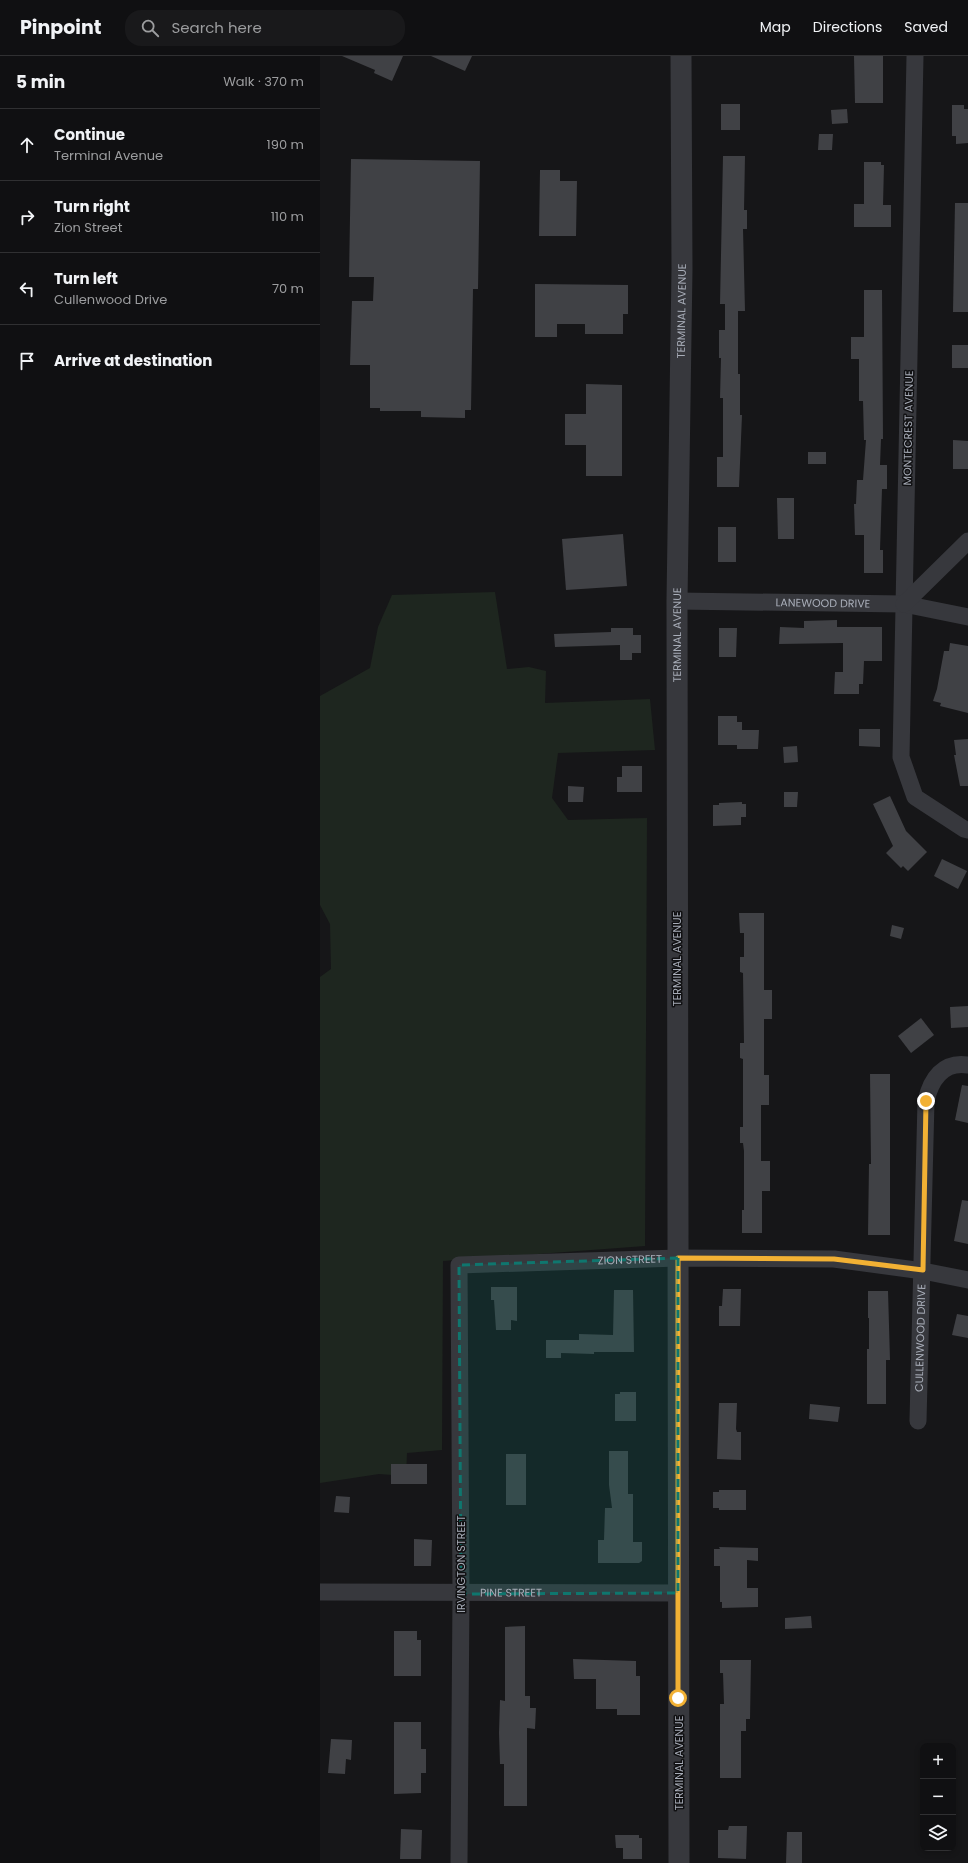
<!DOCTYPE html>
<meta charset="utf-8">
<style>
body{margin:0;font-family:Poppins,sans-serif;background:#19191b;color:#f1f3f6}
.controls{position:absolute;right:12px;bottom:12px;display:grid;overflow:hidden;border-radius:8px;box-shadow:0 2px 6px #0003}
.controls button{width:36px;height:36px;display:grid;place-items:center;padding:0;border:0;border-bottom:1px solid #303032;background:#101012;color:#f1f3f6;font:20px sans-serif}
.stop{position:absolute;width:12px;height:12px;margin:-9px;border:3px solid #f2b134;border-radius:50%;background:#fff}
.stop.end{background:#f2b134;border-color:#fff;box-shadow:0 1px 4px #0008}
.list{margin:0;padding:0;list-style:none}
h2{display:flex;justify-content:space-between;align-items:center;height:52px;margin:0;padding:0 16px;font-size:17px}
h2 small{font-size:13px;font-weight:400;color:#9c9d9f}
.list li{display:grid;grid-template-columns:26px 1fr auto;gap:12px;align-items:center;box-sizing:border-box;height:72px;padding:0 16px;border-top:1px solid #303032}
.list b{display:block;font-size:15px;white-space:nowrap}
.list p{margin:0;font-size:13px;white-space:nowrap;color:#9c9d9f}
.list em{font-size:13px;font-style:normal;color:#9c9d9f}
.icon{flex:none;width:22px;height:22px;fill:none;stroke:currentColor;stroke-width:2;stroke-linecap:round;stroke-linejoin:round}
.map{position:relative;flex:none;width:648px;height:1807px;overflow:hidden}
header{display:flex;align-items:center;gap:24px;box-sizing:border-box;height:56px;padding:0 20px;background:#101012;border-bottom:1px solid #303032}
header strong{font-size:19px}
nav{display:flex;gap:22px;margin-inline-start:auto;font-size:14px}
.search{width:280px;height:36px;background:#19191b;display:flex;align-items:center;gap:10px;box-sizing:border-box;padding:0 14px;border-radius:16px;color:#9c9d9f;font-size:15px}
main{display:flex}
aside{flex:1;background:#101012}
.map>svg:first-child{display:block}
</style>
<header>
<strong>Pinpoint</strong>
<div class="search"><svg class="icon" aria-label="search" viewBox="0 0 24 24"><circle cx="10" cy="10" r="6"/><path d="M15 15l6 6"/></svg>Search here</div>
<nav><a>Map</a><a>Directions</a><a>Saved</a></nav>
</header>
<main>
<aside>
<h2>5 min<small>Walk · 370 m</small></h2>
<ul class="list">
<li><svg class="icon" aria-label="ahead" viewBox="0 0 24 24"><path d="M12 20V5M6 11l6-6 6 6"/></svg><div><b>Continue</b><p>Terminal Avenue</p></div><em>190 m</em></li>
<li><svg class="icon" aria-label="right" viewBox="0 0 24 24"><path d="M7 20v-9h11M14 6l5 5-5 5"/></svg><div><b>Turn right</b><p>Zion Street</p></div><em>110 m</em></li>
<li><svg class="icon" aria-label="left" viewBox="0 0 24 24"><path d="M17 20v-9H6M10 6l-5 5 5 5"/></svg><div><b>Turn left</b><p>Cullenwood Drive</p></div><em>70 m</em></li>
<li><svg class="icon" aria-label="arrive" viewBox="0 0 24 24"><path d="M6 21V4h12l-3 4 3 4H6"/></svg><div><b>Arrive at destination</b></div></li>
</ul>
</aside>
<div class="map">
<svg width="648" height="1807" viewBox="0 0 648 1807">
<rect width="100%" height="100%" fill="#161618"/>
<!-- green -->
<polygon fill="#1e261f" points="175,536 187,613 209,611 226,615 225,647 330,643 335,694 238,697 232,742 248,764 327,762 325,1190 123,1205 122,1394 87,1397 86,1420 59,1418 0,1427 0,921 11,913 10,868 0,849 0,640 50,612 58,571 72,539"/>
<!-- building -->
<g fill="#404145">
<polygon points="22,0 83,0 72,25 54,17 55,14"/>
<polygon points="111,0 152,0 145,15"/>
<polygon points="534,0 563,0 563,47 535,47"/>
<rect x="401" y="48" width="19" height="26"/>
<polygon points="632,49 644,49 644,53 648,53 648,87 636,88 636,80 632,80"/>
<polygon points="527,53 528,67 512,68 511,54"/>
<polygon points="499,78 513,78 512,94 498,94"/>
<polygon points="403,100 425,100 424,154 427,154 427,173 423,173 425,255 418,255 418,318 420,318 420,359 422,359 419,431 397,431 397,401 403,401 403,342 400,342 401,302 399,302 399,274 405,274 405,248 400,248"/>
<polygon points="31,103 160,105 158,233 153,233 151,354 145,354 145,362 101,361 101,355 60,355 60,352 50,352 50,309 30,309 32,245 53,245 54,221 29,221"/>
<polygon points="544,106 561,106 561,109 564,109 563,149 571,149 571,171 534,171 534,148 544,148"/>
<polygon points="220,114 240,114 240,125 257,125 256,180 219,180"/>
<polygon points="635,147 648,147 648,256 633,256"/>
<polygon points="215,228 308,229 308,258 303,258 303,278 265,278 265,268 237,268 237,281 215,281"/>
<polygon points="544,234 562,234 563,383 561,383 560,409 567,409 567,433 562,433 560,494 563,494 563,517 544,517 544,479 535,479 534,448 536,448 537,424 543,424 546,384 544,384 543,345 539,345 539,303 531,303 531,281 544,281"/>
<rect x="632" y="289" width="16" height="23"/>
<polygon points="266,328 302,329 302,420 266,420 266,389 245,389 245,358 266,358"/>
<polygon points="633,384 648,385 648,413 633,413"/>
<rect x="488" y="396" width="18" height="12"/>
<polygon points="457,442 474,442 474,483 458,483"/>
<rect x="398" y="471" width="18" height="35"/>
<polygon points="303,478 307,530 246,534 242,483"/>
<polygon points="517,564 517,571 562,571 562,605 544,605 543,628 539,628 539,638 514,638 515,616 523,616 523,587 459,588 460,571 484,572 484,565"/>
<polygon points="291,572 313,572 313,579 321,579 321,597 312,597 312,604 300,604 300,589 235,591 234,578 291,576"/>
<polygon points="399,572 417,572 416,601 399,601"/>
<polygon points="630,587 648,590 648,657 620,650 621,647 613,645 617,633 624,595 629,595"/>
<polygon points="398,660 417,660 417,666 422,666 422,674 439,674 438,693 417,693 417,689 398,689"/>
<polygon points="539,673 560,673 560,691 539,690"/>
<polygon points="648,683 648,730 640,730 634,699 636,699 634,684"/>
<polygon points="477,690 478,706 464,707 463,691"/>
<polygon points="302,710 322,710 322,736 297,736 297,721 302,721"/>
<polygon points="248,730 264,731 263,746 248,746"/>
<polygon points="464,736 478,736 477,751 464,751"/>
<polygon points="570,740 586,775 607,796 588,815 583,810 581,812 566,797 573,790 553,748"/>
<polygon points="422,746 422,748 426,748 426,761 421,761 421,769 393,770 393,749 399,749 399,747"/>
<polygon points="622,803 647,815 638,833 614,820"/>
<polygon points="419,857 444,857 444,934 452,934 452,963 444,963 444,1019 449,1019 449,1049 441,1049 441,1105 450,1105 450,1135 442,1135 442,1177 422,1177 422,1154 424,1154 424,1095 423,1087 420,1087 420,1071 423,1071 423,1003 420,1002 420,987 424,987 423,917 420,916 420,901 424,901 424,877 420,877"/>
<polygon points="572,869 584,872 581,883 570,880"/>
<polygon points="648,950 648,971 631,972 630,951"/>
<polygon points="601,962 614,979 591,997 578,980"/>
<polygon points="550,1018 570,1018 570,1179 548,1179 549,1108 551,1108"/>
<polygon points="642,1029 648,1030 648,1067 635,1064"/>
<polygon points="642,1144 648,1145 648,1188 634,1185"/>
<polygon points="171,1231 197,1231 197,1265 191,1264 191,1274 176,1274 174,1244 171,1244"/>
<polygon points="403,1233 421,1233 420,1270 399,1270 399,1250 402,1250"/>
<polygon points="294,1234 313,1234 314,1296 274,1296 274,1298 241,1297 241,1302 226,1302 226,1284 259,1284 259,1278 293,1279"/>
<polygon points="548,1235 568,1235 570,1304 566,1304 566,1348 547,1348 547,1293 549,1293 549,1262 548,1262"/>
<polygon points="637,1258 648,1260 648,1282 632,1279"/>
<polygon points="300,1336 316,1336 316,1365 295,1365 295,1338 300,1338"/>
<polygon points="399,1347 417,1347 416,1373 417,1376 421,1376 421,1404 397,1403"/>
<polygon points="490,1348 520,1351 518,1366 489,1363"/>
<polygon points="289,1395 308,1395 308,1438 313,1438 313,1486 322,1486 322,1505 319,1507 278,1507 278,1484 284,1484 285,1452 292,1452 289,1429"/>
<rect x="186" y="1398" width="20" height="51"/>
<rect x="71" y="1408" width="36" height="20"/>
<polygon points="399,1434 426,1434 426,1454 399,1454 399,1452 393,1452 393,1436 399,1436"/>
<polygon points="16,1440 30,1441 29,1457 14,1456"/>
<polygon points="94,1483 112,1484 111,1510 94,1510"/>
<polygon points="399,1491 438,1492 438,1505 427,1504 427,1532 438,1532 438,1551 402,1552 402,1546 400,1546 400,1510 394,1510 394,1493 400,1493"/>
<polygon points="491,1560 492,1572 465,1573 465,1562"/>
<polygon points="205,1570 205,1640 210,1640 210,1652 216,1652 215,1673 207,1672 207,1750 184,1750 184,1708 180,1708 179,1677 180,1644 185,1645 185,1571"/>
<polygon points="74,1575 97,1575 97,1584 101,1584 101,1620 74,1620"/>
<polygon points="253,1603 316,1605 316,1620 320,1620 320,1659 297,1659 297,1653 276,1653 276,1623 254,1623"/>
<polygon points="400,1604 431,1604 430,1663 426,1663 426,1675 421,1675 421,1722 400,1722 400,1648 404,1648 403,1617 400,1617"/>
<polygon points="74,1666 101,1666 101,1693 106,1693 106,1717 101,1717 101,1737 74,1738"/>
<polygon points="11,1683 32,1684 31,1704 26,1703 25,1718 8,1717"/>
<polygon points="409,1770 427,1770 426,1803 398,1802 398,1774 408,1774"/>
<polygon points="81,1773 102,1774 101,1803 80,1803"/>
<polygon points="467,1776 482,1776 482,1807 466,1807"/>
<polygon points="295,1779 319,1779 319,1782 322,1782 322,1803 303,1803 303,1792 296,1792"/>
</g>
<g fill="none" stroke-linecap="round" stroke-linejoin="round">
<!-- minor -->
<g stroke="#37383d" stroke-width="17">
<polyline points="595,0 581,701 595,741 644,773 648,774"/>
<path id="s1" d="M357,545L584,548L648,561"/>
<polyline points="584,548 648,485"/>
<path id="s2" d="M598,1365L606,1045C611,1023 623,1005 648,1009"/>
<path id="s3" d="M0,1536L358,1537"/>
<path id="s4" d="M139,1807L141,1538L139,1209L358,1202L514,1203L603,1215L648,1224"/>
</g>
<!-- tertiary -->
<path stroke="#37383d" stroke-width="21" id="s5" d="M359,1807L357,545L362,213L361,0"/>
</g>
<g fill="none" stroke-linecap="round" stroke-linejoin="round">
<!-- route -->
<polyline stroke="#f2b134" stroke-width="5" points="358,1642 358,1202 514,1203 603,1214 606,1045"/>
</g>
<!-- marked area -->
<path fill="#0f766e" fill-opacity="0.2" stroke="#0f766e" stroke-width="3" stroke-dasharray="8 5" stroke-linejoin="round" d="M358,1202V1537L141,1538L139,1209Z"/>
<g text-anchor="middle" stroke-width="3" stroke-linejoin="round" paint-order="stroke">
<!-- street labels -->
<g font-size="11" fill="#a8adb8" stroke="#111113">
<text dy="4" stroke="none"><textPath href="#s5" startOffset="1552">TERMINAL AVENUE</textPath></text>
<text transform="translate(588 372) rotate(-89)" y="4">MONTECREST AVENUE</text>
<text dy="4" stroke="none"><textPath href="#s1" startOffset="146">LANEWOOD DRIVE</textPath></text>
<text dy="4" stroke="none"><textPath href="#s5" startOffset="1228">TERMINAL AVENUE</textPath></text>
<text transform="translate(357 903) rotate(-90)" y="4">TERMINAL AVENUE</text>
<text dy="4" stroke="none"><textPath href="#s4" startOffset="769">ZION STREET</textPath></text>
<text dy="4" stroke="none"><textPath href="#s2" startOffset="83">CULLENWOOD DRIVE</textPath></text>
<text transform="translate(141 1508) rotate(-90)" y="4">IRVINGTON STREET</text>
<text dy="4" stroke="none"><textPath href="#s3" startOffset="191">PINE STREET</textPath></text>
<text transform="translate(359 1707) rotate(-90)" y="4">TERMINAL AVENUE</text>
</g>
</g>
</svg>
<div class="controls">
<button>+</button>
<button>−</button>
<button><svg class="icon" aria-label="layers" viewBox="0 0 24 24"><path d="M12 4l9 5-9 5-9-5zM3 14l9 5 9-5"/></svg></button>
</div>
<div class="stop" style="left:358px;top:1642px"></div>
<div class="stop end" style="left:606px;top:1045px"></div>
</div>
</main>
